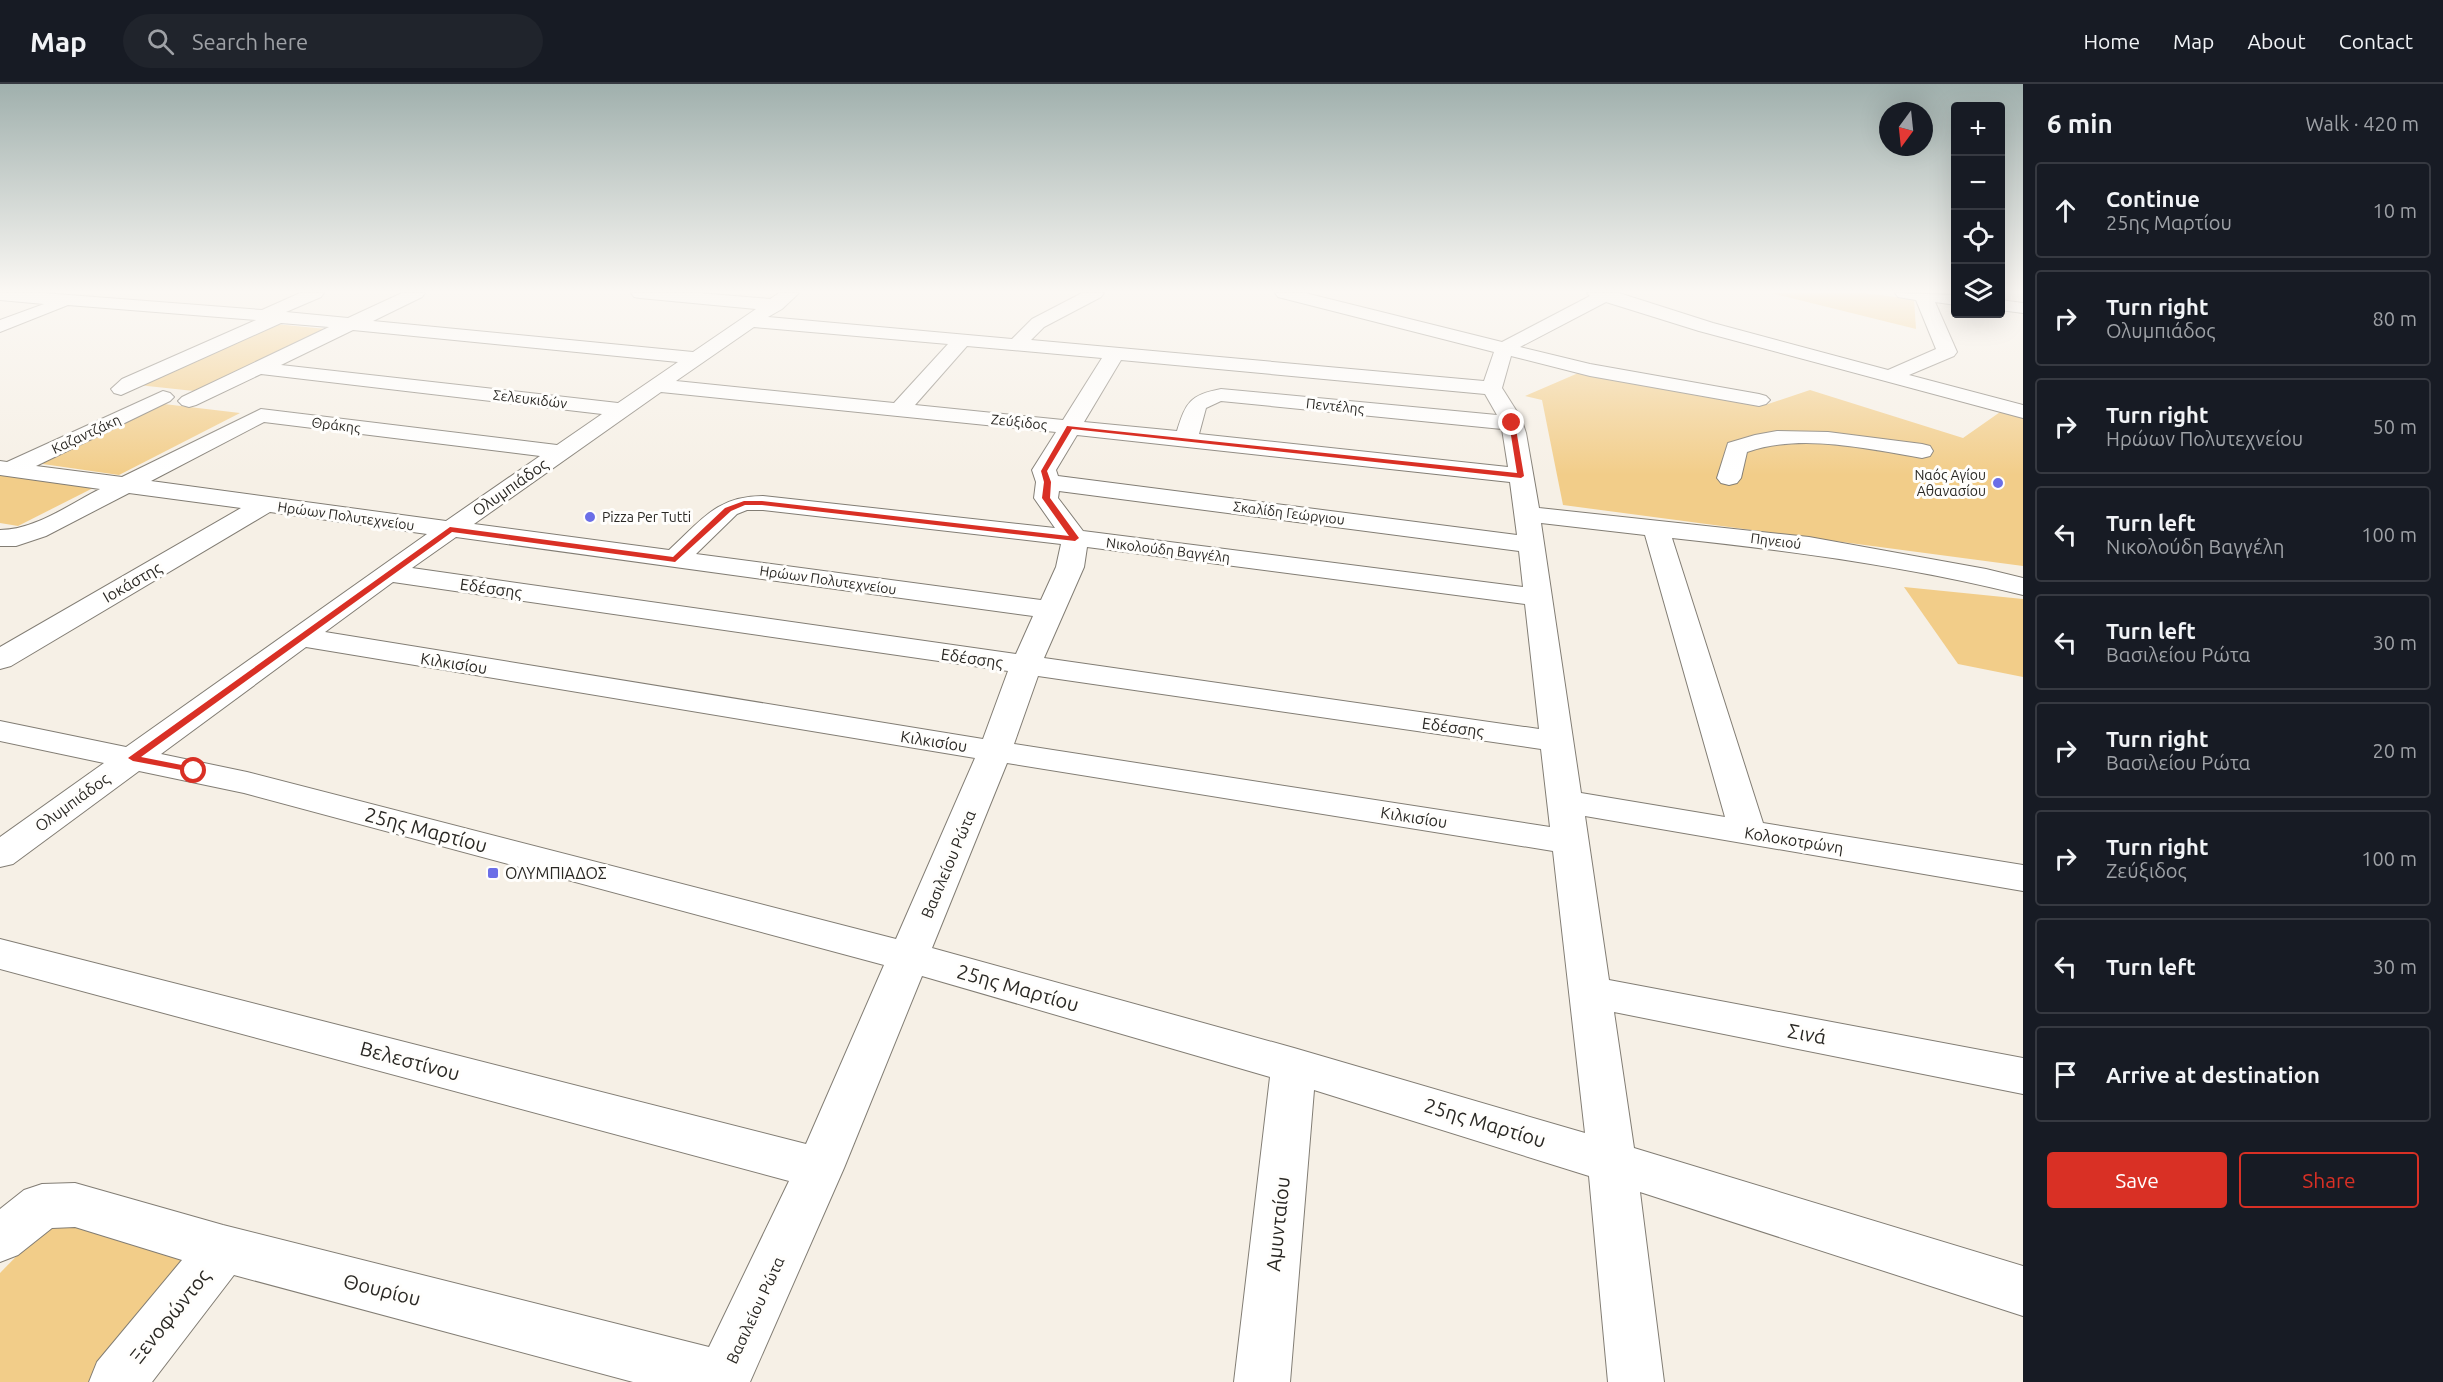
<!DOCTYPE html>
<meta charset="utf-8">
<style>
body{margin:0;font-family:Ubuntu,sans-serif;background:#20242c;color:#f1f3f6}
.controls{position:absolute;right:18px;top:18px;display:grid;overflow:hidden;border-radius:6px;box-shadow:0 6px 24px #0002}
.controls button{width:54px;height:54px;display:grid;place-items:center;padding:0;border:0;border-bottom:2px solid #363941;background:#171b24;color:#f1f3f6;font:30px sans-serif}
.compass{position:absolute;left:1879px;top:18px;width:54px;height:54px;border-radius:50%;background:#171b24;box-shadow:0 6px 24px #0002;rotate:195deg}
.stop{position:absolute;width:18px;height:18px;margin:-14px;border:4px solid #d93025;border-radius:50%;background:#fff}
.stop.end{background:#d93025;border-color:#fff;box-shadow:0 2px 6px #0008}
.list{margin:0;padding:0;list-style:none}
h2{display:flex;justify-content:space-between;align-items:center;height:78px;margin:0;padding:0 24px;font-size:26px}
h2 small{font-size:20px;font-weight:400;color:#9ea1a6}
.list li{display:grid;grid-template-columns:39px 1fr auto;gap:18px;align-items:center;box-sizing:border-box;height:96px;margin:0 12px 12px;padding:0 12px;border:2px solid #363941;border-radius:6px}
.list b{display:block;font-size:22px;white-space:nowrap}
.list p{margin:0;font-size:20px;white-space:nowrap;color:#9ea1a6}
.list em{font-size:20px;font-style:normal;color:#9ea1a6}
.actions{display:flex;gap:12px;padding:18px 24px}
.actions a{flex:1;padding:14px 0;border:2px solid #d93025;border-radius:6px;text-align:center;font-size:21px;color:#d93025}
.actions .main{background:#d93025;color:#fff}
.icon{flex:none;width:33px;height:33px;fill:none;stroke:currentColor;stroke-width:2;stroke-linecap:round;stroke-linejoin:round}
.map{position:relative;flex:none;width:2023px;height:1298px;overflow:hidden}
header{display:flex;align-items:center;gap:36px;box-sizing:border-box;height:84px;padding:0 30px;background:#171b24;border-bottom:2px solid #363941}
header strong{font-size:28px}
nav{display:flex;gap:33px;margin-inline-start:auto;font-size:21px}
.search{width:420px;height:54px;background:#20242c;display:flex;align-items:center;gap:15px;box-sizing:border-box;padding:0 21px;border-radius:33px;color:#9ea1a6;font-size:22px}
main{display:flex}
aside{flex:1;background:#171b24}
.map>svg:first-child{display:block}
</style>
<header>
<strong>Map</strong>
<div class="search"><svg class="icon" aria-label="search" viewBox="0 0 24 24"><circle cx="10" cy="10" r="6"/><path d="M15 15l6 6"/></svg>Search here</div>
<nav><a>Home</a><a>Map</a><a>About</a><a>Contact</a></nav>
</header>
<main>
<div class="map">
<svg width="2023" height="1298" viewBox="0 0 2023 1298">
<rect width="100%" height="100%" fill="#f6f0e6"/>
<!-- green -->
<g fill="#f2cd89">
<polygon points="1771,209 1862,209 1914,215 1916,245"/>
<polygon points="275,240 326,245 194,307 138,301"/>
<polygon points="1583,287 1765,321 1810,306 1963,354 2003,326 2023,331 2023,482 1563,421 1542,316 1525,312"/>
<polygon points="164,320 240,329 119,391 36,379"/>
<polygon points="0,388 99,401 18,442 0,439"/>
<polygon points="1904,503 2023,515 2023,593 1958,580"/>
<polygon points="54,1134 196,1176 91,1298 0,1298 0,1189"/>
</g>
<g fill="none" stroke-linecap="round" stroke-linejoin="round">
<defs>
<g id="minor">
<path d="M0,209H43L262,226L300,209H324L321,213L286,228L348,234L402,209H425L422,213L373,237L693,268L756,225L640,214L634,213L631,209H699L770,215L779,209H799L782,225L768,233L1012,255L1032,235L1082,209H1104L1101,213L1044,243L1031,256L1484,297L1494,268L1278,213L1275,209H1305L1502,258L1590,212L1587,209H1619L1713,239L1888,286L1936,265L1916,216L1898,213L1895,209L1956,211V221L1935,218L1957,268L1954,272L1909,291L2023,321V334L1699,247L1606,218L1520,263L1590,280L1759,310L1766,312L1770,316L1766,320L1759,322L1590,292L1511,272L1502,304L1521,334L1526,349L1539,424L1809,453L1986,485L2023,494V511C1907,482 1791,467 1672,454L1763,739L2023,781V807L1585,732L1609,896L2023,974V1010L1614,928L1634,1064L2023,1182V1232L1640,1108L1664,1298H1608L1589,1092L1314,1006L1290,1298H1234L1270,993L922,892L844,1084L750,1298H633L234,1191L152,1298H89L97,1278L182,1176L75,1143L52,1144L18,1171L0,1178V1125L24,1106L42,1100L75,1099L223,1141L709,1263L789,1097L0,885V855L806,1060L884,881L244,709L139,687L13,780L0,783V753L104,679L0,657V637L126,663L427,450L270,428L11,582L0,585V563L241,424L129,409L46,452L16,462H0V446C35,446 70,420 100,405L0,391V377L7,378L163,307L170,309L174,313L170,317L36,382L122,393L261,325L557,361L602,330L261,290L196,321L189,323L182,321L178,317L182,313L329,243L281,239L121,311L114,309L111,305L122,295L256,236L68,221L0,248V236L44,220L0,216ZM754,243L948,260L894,319L676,297ZM353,246L678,278L618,319L281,281ZM967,262L1102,274L1063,336L915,321ZM1121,276L1485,310L1497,331L1221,305C1190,311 1186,318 1177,347L1084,338ZM661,308L1056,348L1032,386L1036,398L1034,414L1055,444L763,412C716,412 701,437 669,466L474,440ZM1221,317L1502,345L1508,383L1199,350L1206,324ZM264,338L540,372L446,437L151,397ZM1077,351L1510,398L1517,451L1058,392L1056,386ZM1059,407L1519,467L1523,503L1083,447L1058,414ZM747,426H763L1061,460L1056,483L1041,516L696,470L737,430ZM1541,439L1645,451L1725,733L1581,709ZM456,453L1033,532L1016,570L412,484ZM1087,463L1525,520L1539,645L1044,574L1084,483ZM393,498L1008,587L983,655L325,548ZM306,563L975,674L896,855L247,688L161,670ZM1038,592L1541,665L1550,743L1014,660ZM1007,679L1553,767L1585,1049L1294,964L932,864Z"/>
<polygon points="2000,216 2023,219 2023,229 2000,226"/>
<path d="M1777,347L1828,348L1922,360L1930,362L1933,367L1930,372L1922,374C1867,365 1801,349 1747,368L1741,394L1737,399L1729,401L1721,399L1717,394L1728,359L1755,351Z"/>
</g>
</defs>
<!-- minor casing -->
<use href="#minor" stroke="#827d74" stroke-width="2"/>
<!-- minor -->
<use href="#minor" fill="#fff" fill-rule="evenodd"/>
</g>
<!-- sky -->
<linearGradient id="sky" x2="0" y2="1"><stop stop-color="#a0b0ad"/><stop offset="0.53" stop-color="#fbf8f4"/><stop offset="1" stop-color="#fbf8f4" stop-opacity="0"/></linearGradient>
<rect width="2023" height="391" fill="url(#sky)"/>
<!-- route -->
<polygon fill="#d93025" points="1512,338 1515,339 1524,392 1521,394 1072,345 1047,387 1051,398 1050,414 1079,454 1075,457 762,421 745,421 731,427 675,478 452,448 141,673 197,684 197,689 133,677 128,674 450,443 673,473 725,424 744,417 762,417 1069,452 1042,414 1044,398 1041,387 1067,342 1517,389 1509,339"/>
<!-- markers -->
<g fill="#6b6ee7" stroke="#fffefc" stroke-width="2">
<circle cx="1998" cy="399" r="6"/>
<circle cx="590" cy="433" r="6"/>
<rect x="487" y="783" width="12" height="12" rx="3"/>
</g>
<g text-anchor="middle" stroke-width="6" stroke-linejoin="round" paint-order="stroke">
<!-- far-street labels -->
<g font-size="14" fill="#2a2824" stroke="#fffefc">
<text transform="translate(530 315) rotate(7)" y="5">Σελευκιδών</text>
<text transform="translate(1335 322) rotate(6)" y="5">Πεντέλης</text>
<text transform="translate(1019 338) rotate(6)" y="5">Ζεύξιδος</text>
<text transform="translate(336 341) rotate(7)" y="5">Θράκης</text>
<text transform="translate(86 350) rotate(-25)" y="5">Καζαντζάκη</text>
<text transform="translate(1289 429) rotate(7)" y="5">Σκαλίδη Γεώργιου</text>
<text transform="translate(346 432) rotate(8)" y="5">Ηρώων Πολυτεχνείου</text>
<text transform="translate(1776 457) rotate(7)" y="5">Πηνειού</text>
<text transform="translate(1168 466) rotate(7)" y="5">Νικολούδη Βαγγέλη</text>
<text transform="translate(828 496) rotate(8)" y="5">Ηρώων Πολυτεχνείου</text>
</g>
<!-- far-poi labels -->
<g font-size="14" fill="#2a2824" stroke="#fffefc" text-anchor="end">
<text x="1986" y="396">Ναός Αγίου<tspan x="1986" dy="16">Αθανασίου</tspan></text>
<text x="602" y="438" text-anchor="start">Pizza Per Tutti</text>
</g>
<!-- street labels -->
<g font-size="16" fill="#2a2824" stroke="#fffefc">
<text transform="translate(510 403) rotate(-35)" y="6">Ολυμπιάδος</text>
<text transform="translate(132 498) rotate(-30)" y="6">Ιοκάστης</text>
<text transform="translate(491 504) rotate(8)" y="6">Εδέσσης</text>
<text transform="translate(972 574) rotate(8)" y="6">Εδέσσης</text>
<text transform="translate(454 579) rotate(9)" y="6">Κιλκισίου</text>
<text transform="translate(1453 643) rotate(8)" y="6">Εδέσσης</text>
<text transform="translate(934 657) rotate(9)" y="6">Κιλκισίου</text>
<text transform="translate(72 718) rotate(-36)" y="6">Ολυμπιάδος</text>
<text transform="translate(1414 733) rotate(9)" y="6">Κιλκισίου</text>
<text transform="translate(1794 756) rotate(9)" y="6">Κολοκοτρώνη</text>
<text transform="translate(948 780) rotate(-67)" y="6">Βασιλείου Ρώτα</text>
<text transform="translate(755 1226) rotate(-65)" y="6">Βασιλείου Ρώτα</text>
</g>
<!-- poi labels -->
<g font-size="16" fill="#2a2824" stroke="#fffefc" text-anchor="start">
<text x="505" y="795">ΟΛΥΜΠΙΑΔΟΣ</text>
</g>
<!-- near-street labels -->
<g font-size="20" fill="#2a2824" stroke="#fffefc">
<text transform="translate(426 746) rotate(15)" y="7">25ης Μαρτίου</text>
<text transform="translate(1018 904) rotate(16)" y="7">25ης Μαρτίου</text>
<text transform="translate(1807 950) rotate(11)" y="7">Σινά</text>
<text transform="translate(410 977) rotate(15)" y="7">Βελεστίνου</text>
<text transform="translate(1485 1039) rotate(17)" y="7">25ης Μαρτίου</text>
<text transform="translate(1278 1140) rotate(-84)" y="7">Αμυνταίου</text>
<text transform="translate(382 1206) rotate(14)" y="7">Θουρίου</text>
<text transform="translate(170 1232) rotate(-51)" y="7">Ξενοφώντος</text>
</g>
</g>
</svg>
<div class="controls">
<button>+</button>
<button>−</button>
<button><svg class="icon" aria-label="locate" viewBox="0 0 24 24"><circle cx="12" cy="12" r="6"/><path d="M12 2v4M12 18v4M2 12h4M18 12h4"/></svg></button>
<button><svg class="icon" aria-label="layers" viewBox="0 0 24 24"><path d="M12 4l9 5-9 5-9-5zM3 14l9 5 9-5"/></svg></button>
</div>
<svg class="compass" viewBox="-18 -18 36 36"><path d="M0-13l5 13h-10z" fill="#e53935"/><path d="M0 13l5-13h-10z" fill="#9ea1a6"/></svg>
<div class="stop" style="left:194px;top:687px"></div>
<div class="stop end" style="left:1512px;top:339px"></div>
</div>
<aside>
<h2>6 min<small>Walk · 420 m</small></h2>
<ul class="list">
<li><svg class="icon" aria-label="ahead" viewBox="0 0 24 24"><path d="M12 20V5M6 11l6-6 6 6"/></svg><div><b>Continue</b><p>25ης Μαρτίου</p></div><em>10 m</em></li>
<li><svg class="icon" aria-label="right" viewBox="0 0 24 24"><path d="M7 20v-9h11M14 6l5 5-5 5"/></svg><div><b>Turn right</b><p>Ολυμπιάδος</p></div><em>80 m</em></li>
<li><svg class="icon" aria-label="right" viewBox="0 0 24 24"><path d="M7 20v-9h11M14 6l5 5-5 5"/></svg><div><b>Turn right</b><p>Ηρώων Πολυτεχνείου</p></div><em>50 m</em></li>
<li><svg class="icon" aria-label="left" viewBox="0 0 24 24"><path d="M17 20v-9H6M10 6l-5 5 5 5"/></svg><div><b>Turn left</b><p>Νικολούδη Βαγγέλη</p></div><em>100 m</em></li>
<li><svg class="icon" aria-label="left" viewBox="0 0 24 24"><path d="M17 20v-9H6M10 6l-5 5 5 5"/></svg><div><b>Turn left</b><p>Βασιλείου Ρώτα</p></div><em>30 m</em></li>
<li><svg class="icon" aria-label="right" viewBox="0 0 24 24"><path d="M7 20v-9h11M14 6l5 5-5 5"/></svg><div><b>Turn right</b><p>Βασιλείου Ρώτα</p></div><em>20 m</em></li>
<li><svg class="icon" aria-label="right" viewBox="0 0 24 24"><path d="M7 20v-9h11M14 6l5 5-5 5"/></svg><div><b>Turn right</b><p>Ζεύξιδος</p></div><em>100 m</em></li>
<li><svg class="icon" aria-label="left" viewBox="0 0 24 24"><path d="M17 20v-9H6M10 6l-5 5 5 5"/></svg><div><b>Turn left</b></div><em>30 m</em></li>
<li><svg class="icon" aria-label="arrive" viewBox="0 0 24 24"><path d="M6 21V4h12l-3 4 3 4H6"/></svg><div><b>Arrive at destination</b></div></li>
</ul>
<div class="actions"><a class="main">Save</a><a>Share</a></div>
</aside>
</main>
